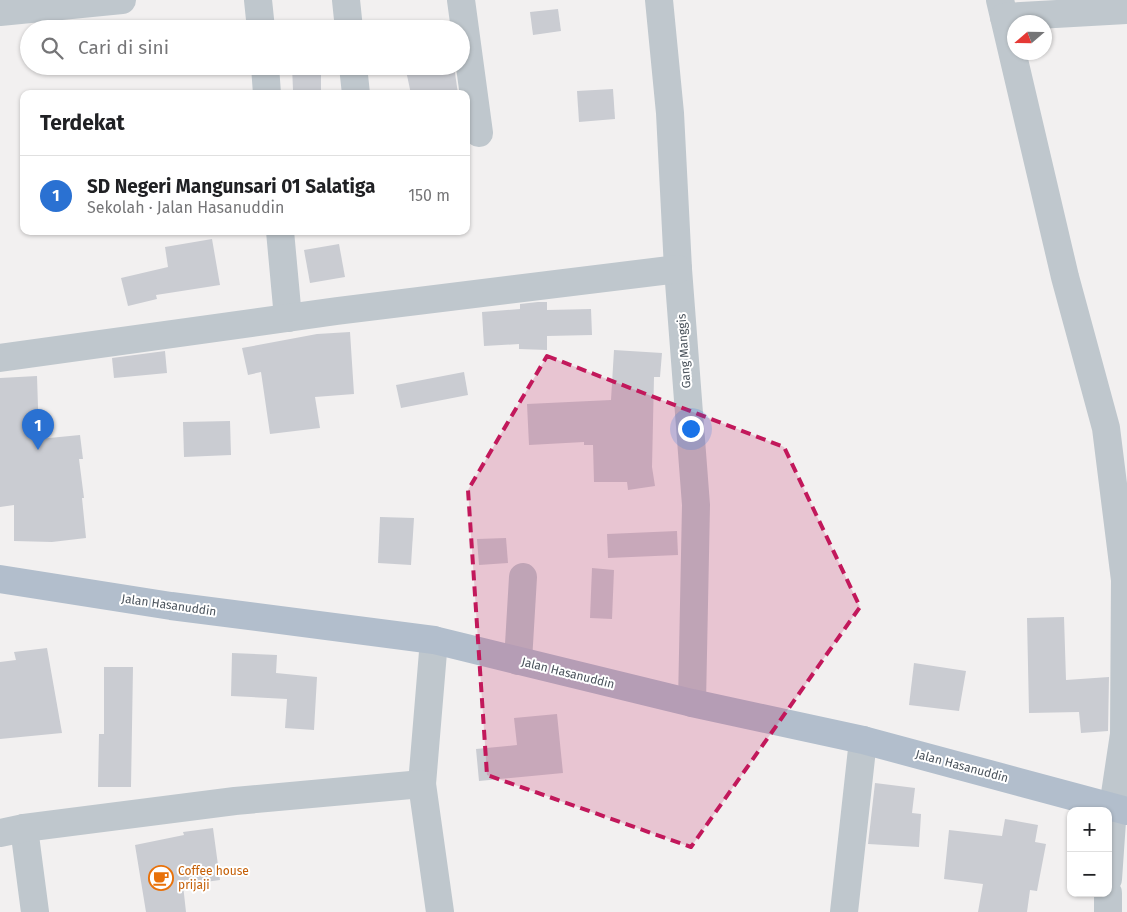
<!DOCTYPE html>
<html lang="id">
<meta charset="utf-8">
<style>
body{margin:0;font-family:"Fira Sans",sans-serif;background:#f2f2f2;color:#202124}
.controls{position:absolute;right:15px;bottom:15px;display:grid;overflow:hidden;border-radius:10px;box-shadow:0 1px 4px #0004}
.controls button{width:45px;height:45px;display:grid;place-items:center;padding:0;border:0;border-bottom:1px solid #e0e0e0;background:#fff;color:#202124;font:25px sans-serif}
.compass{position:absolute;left:1007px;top:15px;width:45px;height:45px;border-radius:50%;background:#fff;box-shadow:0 1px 4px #0004;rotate:250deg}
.you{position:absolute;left:690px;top:428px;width:18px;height:18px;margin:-12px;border:4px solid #fff;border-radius:50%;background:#1a73e8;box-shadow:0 0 0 8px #1a73e833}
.badge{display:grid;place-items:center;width:32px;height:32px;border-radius:50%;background:#2a71d2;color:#fff;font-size:16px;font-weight:700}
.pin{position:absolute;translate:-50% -41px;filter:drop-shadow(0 1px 2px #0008)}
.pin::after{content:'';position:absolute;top:26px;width:18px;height:15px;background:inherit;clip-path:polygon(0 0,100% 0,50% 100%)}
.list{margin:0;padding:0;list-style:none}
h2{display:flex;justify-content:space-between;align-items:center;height:65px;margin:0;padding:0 20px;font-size:21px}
h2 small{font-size:16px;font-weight:400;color:#757577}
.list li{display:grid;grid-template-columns:32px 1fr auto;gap:15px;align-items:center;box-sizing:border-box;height:80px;padding:0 20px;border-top:1px solid #e0e0e0}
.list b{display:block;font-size:19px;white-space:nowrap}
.list p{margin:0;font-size:16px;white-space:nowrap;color:#757577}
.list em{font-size:16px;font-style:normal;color:#757577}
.icon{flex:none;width:28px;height:28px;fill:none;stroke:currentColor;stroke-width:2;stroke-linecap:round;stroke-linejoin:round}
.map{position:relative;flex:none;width:1127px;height:912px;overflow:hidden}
.search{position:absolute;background:#fff;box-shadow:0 1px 4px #0004;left:20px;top:20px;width:450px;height:55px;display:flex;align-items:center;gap:12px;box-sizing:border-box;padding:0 18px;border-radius:28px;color:#757577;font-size:19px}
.panel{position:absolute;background:#fff;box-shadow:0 1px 4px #0004;left:20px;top:90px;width:450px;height:145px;border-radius:10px}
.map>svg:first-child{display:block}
</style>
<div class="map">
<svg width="1127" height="912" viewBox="0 0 1127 912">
<rect width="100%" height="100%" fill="#f2f0f0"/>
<!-- building -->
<g fill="#caccd2">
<polygon points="558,9 561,31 533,35 530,12"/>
<polygon points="322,25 322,29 291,29 291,26"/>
<polygon points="292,66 321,66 321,90 293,90"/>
<polygon points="405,66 454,66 458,94 411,94"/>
<polygon points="613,89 615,119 579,122 577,91"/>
<polygon points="212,239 220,285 156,295 157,299 128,306 121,278 168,267 165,247"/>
<polygon points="339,244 345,277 310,283 304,250"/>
<polygon points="538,302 547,302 547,310 591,309 592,335 547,336 547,350 519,349 519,344 484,346 482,312 520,309 520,304"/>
<polygon points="350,332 354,394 315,397 320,428 270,434 261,372 248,375 242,348 317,334"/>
<polygon points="614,350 662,353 660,377 654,377 652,467 655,486 628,490 627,482 594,482 593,445 584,445 584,442 529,445 527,404 611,400"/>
<polygon points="165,351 167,373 114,378 112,358"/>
<polygon points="464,372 468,395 401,408 396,385"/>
<polygon points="37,376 39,439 80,435 83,459 79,459 84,498 82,498 86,538 52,542 14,541 14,505 0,507 0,378"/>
<polygon points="230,421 231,455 184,457 183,422"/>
<polygon points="380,517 414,518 411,565 378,563"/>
<polygon points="677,531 678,555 608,558 607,534"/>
<polygon points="506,538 508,563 479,565 477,539"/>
<polygon points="592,568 614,570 612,619 590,618"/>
<polygon points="1064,617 1066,680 1109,677 1108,731 1081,733 1079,712 1029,713 1027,618"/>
<polygon points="47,648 62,733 0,739 0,662 16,660 14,652"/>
<polygon points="232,653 277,655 276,673 317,677 314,730 285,728 287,699 231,696"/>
<polygon points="914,663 966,671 959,711 909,705"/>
<polygon points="104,667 133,667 131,787 98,787 99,734 104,734"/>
<polygon points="557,714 563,773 479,781 476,749 517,745 514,718"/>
<polygon points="875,783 915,788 912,813 921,814 919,847 868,844"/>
<polygon points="1005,819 1038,825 1035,842 1046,844 1037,891 1030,890 1027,912 978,912 983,884 944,879 949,830 1002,836"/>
<polygon points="213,828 220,880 183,885 186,912 146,912 135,845 184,835 183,832"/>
</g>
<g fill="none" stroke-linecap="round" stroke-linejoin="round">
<!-- street -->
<g stroke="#bfc7cd" stroke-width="28">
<polyline points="258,0 261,29"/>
<polyline points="346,0 349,29"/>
<polyline points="461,0 479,133"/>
<polyline points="659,0 670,113 678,269 696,505 692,703"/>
<polyline points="1000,0 1065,277 1106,428 1125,580 1124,734 1113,807 1108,879"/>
<polyline points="0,12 122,0"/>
<polyline points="1004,17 1127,10"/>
<polyline points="265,66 267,94"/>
<polyline points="353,66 356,94"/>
<polyline points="280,231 288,318"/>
<polyline points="0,358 337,311 678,269"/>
<polyline points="518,661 523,577"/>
<polyline points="422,784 434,640"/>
<polyline points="24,828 35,912"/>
<polyline points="0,833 24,828 235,801 422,784 440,912"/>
<polyline points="844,912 863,740"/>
<polyline points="1108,912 1108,893"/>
</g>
<!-- primary -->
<polyline stroke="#b2becc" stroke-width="28" points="0,579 171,606 434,640 692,703 863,740 1127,811"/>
</g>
<!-- marked area -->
<path fill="#c2185b" fill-opacity="0.2" stroke="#c2185b" stroke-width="4" stroke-dasharray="10 6" stroke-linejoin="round" d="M547,356L784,447L860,607L691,847L487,775L468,490Z"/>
<!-- icons -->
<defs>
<symbol id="cafe-ring" viewBox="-11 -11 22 22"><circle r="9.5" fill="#fff" stroke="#e8710a" stroke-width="1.5"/><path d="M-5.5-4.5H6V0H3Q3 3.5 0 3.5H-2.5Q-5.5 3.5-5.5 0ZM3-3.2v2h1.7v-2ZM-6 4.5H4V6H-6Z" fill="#e8710a"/></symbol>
</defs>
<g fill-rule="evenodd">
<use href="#cafe-ring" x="147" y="864" width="28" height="28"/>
</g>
<g text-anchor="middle" stroke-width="4" stroke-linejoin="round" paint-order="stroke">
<!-- street labels -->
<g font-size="12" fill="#49525b" stroke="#fff">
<text transform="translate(684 351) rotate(-94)" y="4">Gang Manggis</text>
<text transform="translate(169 605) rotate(8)" y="4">Jalan Hasanuddin</text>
<text transform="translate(568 673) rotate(14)" y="4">Jalan Hasanuddin</text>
<text transform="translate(962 766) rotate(15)" y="4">Jalan Hasanuddin</text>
</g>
<!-- food labels -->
<g font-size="12" fill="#c56008" stroke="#fff" text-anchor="start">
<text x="178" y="875">Coffee house<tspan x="178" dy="14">prijaji</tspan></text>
</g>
</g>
</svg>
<div class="controls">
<button>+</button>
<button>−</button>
</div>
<svg class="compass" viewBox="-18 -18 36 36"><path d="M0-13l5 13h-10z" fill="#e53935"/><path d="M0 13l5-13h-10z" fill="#757577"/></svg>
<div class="you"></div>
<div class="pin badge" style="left:38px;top:450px">1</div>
<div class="search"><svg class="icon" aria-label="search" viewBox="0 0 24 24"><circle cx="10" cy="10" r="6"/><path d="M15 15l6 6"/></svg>Cari di sini</div>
<section class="panel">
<h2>Terdekat<small></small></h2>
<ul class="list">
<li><span class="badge">1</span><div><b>SD Negeri Mangunsari 01 Salatiga</b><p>Sekolah · Jalan Hasanuddin</p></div><em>150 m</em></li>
</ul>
</section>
</div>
